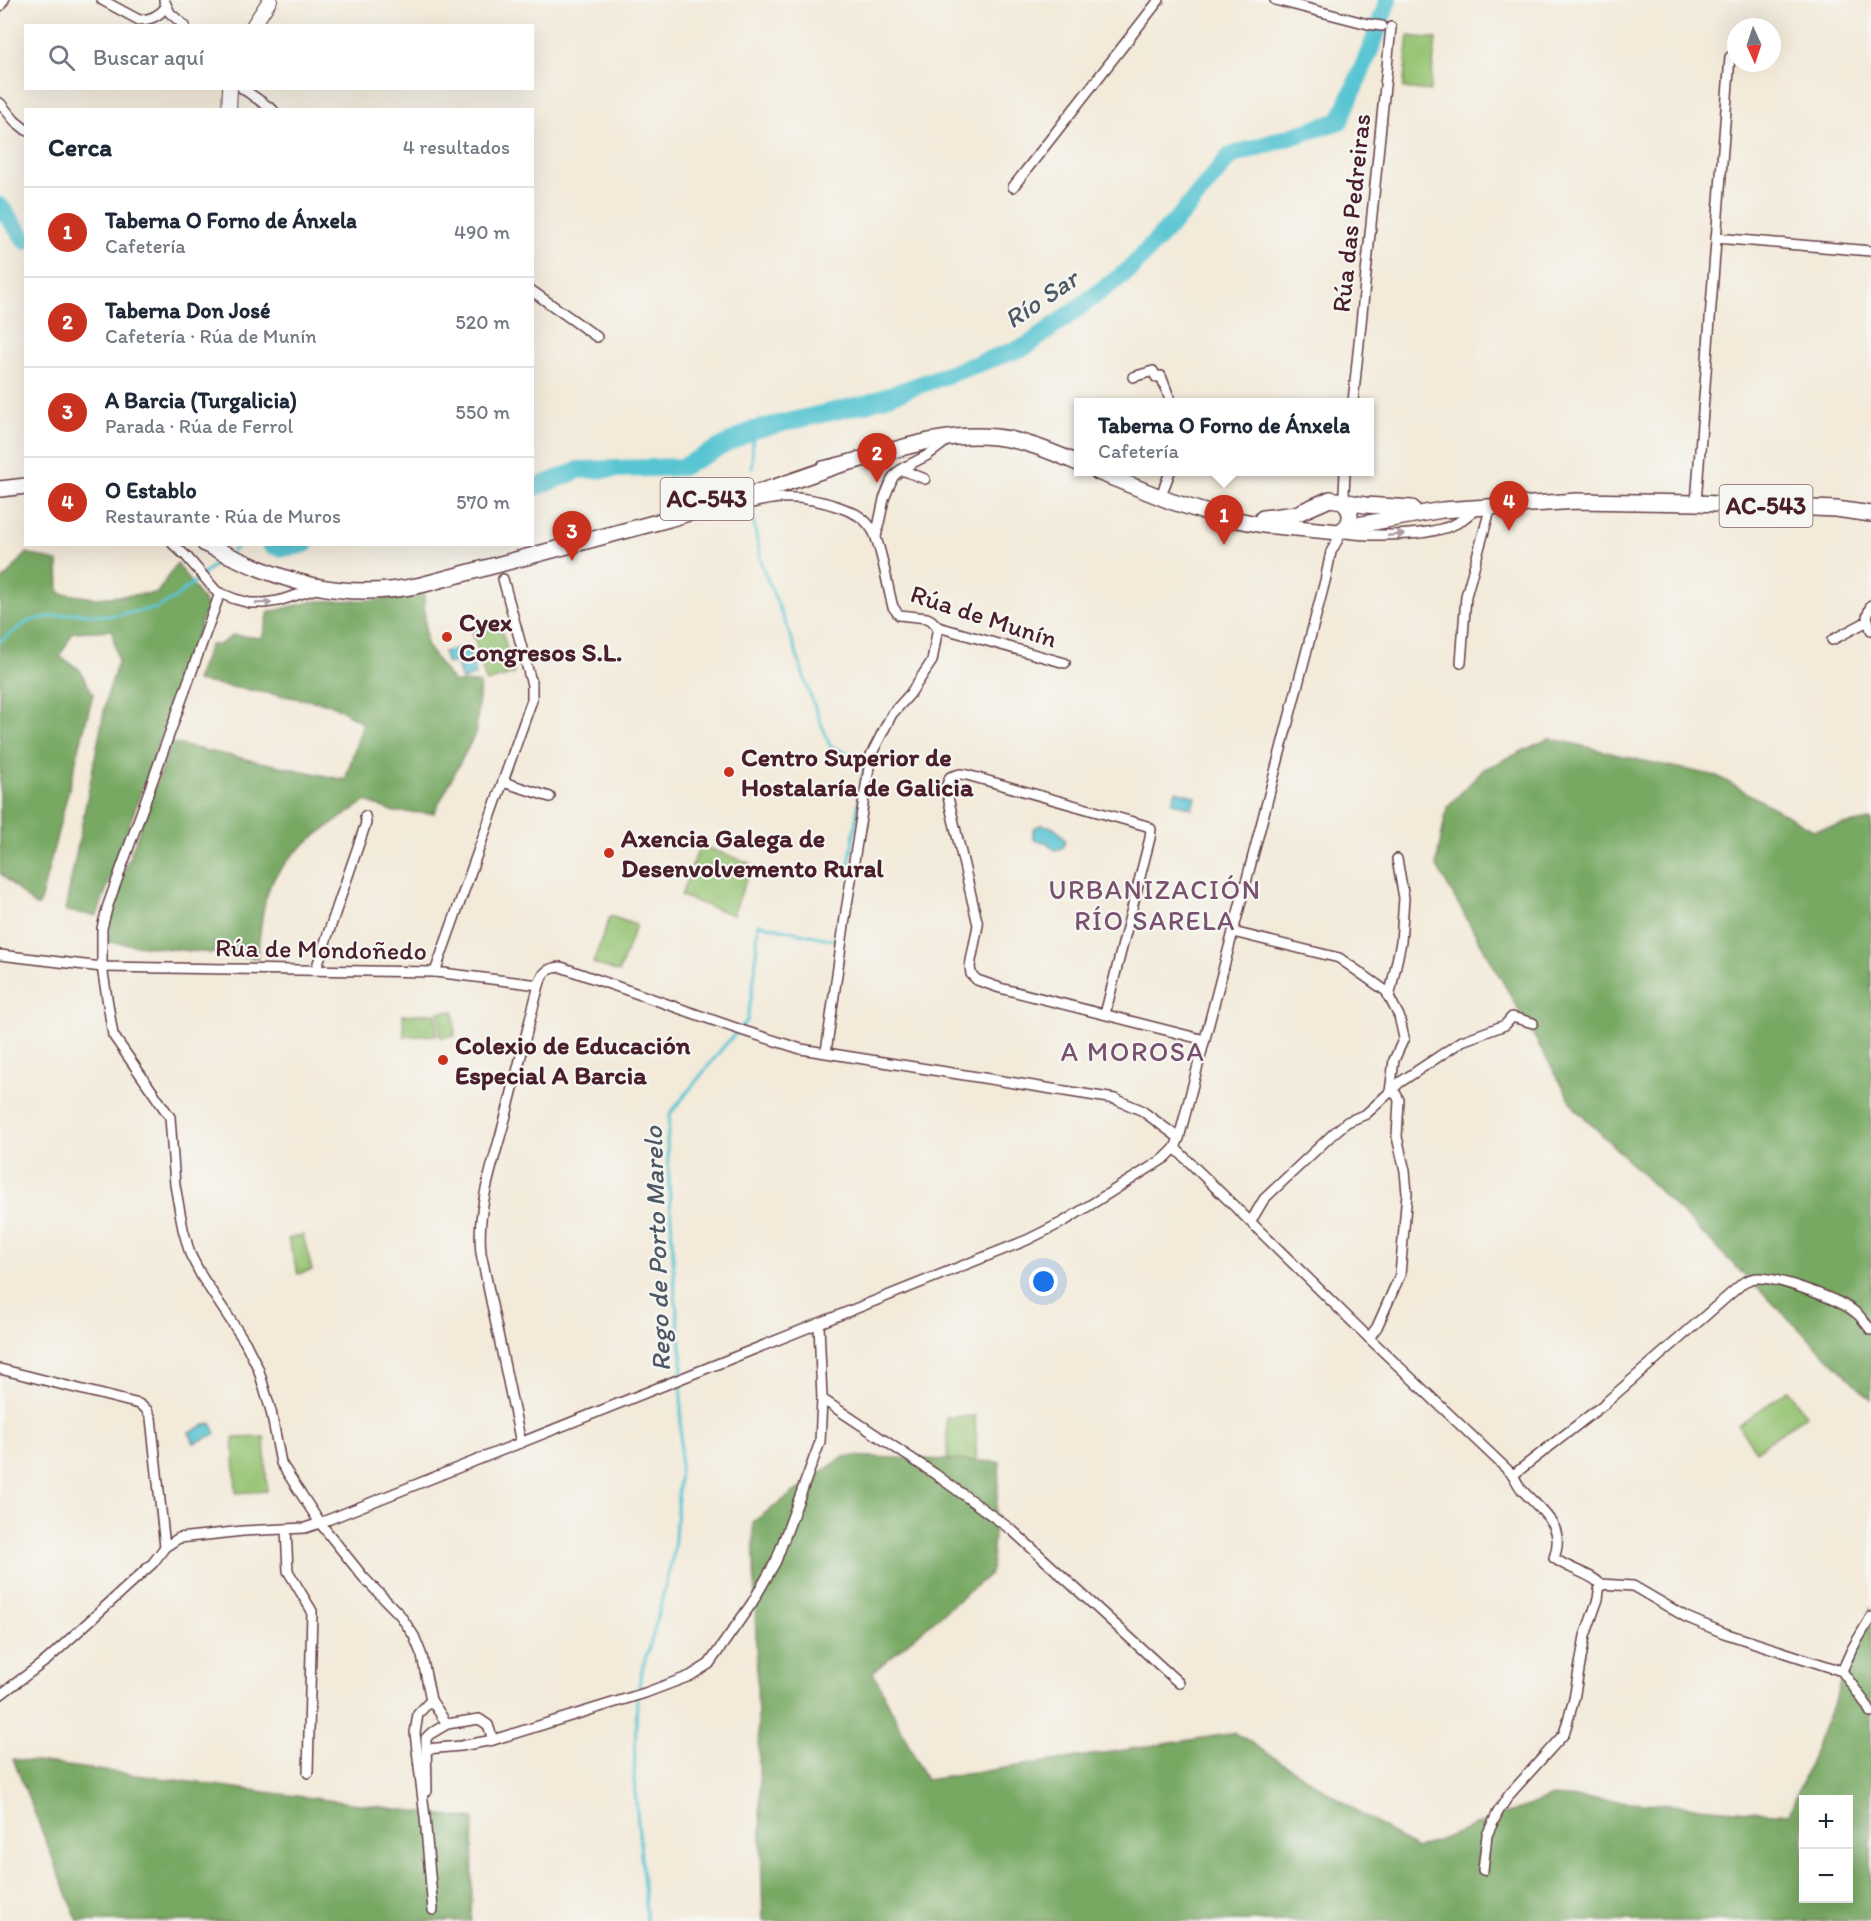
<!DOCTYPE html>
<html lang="es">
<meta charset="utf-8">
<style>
body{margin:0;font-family:Itim,sans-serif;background:#f2f2f3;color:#1f2937}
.controls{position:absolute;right:18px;bottom:18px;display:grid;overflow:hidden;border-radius:0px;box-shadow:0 6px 24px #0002}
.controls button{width:54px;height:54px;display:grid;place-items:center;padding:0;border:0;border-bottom:2px solid #e0e1e3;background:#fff;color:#1f2937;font:30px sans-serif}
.compass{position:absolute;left:1727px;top:18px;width:54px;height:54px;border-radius:50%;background:#fff;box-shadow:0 6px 24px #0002;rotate:177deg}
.you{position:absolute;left:1044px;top:1282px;width:21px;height:21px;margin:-15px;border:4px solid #fff;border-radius:50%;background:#1a73e8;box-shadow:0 0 0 9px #1a73e833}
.badge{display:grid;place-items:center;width:39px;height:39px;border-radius:50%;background:#c8321e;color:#fff;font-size:20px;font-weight:700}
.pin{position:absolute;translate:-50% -50px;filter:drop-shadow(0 2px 3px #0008)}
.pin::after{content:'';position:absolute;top:32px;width:21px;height:18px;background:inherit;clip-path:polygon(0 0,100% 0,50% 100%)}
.popup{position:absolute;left:1074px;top:398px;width:300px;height:78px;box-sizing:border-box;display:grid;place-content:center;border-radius:0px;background:#fff;filter:drop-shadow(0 2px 4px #0005);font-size:20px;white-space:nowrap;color:#747a83}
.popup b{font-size:22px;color:#1f2937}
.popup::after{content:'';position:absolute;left:50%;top:100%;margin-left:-12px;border:12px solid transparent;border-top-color:#fff}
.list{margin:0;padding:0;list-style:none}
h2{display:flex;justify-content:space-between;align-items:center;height:78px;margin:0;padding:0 24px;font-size:26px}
h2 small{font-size:20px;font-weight:400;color:#747a83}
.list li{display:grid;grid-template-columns:39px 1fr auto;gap:18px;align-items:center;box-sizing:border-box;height:90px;padding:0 24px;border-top:2px solid #e0e1e3}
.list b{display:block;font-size:22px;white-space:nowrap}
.list p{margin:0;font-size:20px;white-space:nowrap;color:#747a83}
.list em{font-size:20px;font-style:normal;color:#747a83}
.icon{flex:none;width:33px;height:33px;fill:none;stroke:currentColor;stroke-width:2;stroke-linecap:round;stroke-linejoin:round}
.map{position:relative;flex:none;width:1871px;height:1921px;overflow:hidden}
.search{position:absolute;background:#fff;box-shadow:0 6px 24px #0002;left:24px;top:24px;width:510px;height:66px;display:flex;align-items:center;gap:15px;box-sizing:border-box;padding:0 21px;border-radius:0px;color:#747a83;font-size:22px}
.panel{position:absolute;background:#fff;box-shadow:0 6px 24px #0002;left:24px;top:108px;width:510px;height:438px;border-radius:0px}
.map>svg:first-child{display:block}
</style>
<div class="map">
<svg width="1871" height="1921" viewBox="0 0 1871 1921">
<rect width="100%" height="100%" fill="#f6f6f2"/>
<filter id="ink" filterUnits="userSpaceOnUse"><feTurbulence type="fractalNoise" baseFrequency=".0167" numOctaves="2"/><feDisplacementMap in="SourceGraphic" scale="12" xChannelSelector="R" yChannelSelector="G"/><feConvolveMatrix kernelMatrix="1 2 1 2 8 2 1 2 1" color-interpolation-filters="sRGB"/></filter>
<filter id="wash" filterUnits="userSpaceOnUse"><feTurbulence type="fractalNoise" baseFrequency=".008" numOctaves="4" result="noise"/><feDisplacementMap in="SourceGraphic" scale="24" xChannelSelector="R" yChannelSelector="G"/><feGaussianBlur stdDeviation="1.35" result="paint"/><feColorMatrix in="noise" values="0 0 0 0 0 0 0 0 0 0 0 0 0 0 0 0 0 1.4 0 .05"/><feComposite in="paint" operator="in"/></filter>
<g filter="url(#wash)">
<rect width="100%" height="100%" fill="#f3ead9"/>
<!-- green -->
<g fill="#95c372" stroke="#70714e" stroke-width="1.5">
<polygon points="1409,36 1436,39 1430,91 1403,88"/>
<polygon points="499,621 514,674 486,682 472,629"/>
<polygon points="700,845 752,864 733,915 681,896"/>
<polygon points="610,916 636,925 619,972 593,963"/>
<polygon points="454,1011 455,1036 440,1037 439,1012"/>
<polygon points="436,1013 437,1035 404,1037 403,1015"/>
<polygon points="303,1235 312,1270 298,1274 288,1239"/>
<polygon points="1788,1390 1806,1415 1756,1451 1738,1426"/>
<polygon points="975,1416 977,1470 948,1471 946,1417"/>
<polygon points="264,1437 267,1491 236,1493 233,1438"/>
</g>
<!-- forest -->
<g fill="#78a964" stroke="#616448" stroke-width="1.5" fill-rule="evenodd">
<polygon points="27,553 58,562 59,593 95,598 157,593 177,563 207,606 97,916 65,911 107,696 118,662 112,630 73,632 60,656 79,669 93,694 39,906 35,906 0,873 0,583"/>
<path d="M424,595L426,645L453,682L480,683L476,732L434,813L394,812L366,801C333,824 294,845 273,880C262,898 260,936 257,958L108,942L112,906L171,743L345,780L363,723L331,704L196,681L210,645H219L233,635L262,638L269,612L315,601L377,600Z"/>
<polygon points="1550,738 1639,760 1717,776 1813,830 1871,820 1871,1400 1575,1108 1436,865 1447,807 1484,769"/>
<path d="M844,1456L1000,1462L991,1573L873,1672L926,1780L1236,1733L1416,1849L1553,1796L1789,1814L1871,1608V1921H763L753,1522ZM1804,1800H1848V1898H1804Z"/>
<polygon points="13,1759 474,1819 471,1921 78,1921"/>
</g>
<!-- water -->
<g fill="#59c5d2" stroke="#52727e" stroke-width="1.5">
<polygon points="467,646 476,675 462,680 456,662 447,664 443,652"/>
<polygon points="1176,791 1196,797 1192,808 1172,802"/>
<path d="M1040,825C1051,825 1060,831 1065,840L1063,848L1055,850L1046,842L1036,841L1033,838V830Z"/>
<polygon points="211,1423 216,1434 194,1443 189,1432"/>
</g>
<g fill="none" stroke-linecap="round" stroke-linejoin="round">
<!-- stream -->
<g stroke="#59c5d2" stroke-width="3">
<polyline points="752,468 753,430"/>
<polyline points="753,519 762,566 790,634 809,692 830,746 865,761 848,872"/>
<polyline points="232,551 241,544"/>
<polyline points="0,641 29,621 53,616 78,613 109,616 157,608 175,598 222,558"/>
<polyline points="638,1692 642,1669 653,1635 674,1551 680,1468 682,1356 675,1295 667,1142 670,1114 725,1045 747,1021 755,973 758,924 838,941"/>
<polyline points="637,1699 634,1779 647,1921"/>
</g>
<!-- river -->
<g stroke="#59c5d2" stroke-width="18">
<polyline points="0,206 26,241"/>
<polyline points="532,489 579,470 682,467 753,430 869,403 1027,346 1129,270 1189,206 1230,156 1340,121 1373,43 1388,0"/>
<path d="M270,544C280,550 294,547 305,544"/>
</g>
</g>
</g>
<g filter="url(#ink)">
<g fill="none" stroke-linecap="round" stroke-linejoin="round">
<defs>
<g id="street">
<path d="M102,0L139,20C150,20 159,16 166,7"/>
<polyline points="164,0 170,13 185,26"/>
<polyline points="1275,0 1368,24 1382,26"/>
<polyline points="0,6 4,0"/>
<polyline points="242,88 273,110"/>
<polyline points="0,103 15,121 26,130"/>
<polyline points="1013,187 1159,0"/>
<polyline points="1716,238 1871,251"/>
<polyline points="532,291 597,337"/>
<polyline points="1133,377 1153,371 1156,377 1161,376 1171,402"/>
<polyline points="1353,402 1391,27"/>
<polyline points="899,471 905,471 925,479"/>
<polyline points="1345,472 1344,493 1347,504"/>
<polyline points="1160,498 1170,472"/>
<polyline points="1696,503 1730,57"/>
<path d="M704,516C758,502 784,488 839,507C853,512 865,517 873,531C882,548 887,586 893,607L899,615L927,618L931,620L938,627L1065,663"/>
<path d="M1340,532C1370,537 1431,537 1457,523C1464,519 1470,513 1476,509"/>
<polyline points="876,537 884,499 893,477 903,468 928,455 948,440"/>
<polyline points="173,544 187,557 217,592 235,599 250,603 264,603 278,601 316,589"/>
<polyline points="220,593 108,905 102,928 102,967 435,972 539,985"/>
<polyline points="1871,605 1867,617 1871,630"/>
<polyline points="1832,640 1868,621"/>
<polyline points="1461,663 1466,596 1491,506"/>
<polyline points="503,782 550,797"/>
<polyline points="1233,932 1339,958 1386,991 1399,1016 1404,1038 1394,1060 1390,1092"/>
<polyline points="0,955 102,967 113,1035 170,1117 175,1185 183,1229 190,1254 202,1277 245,1342 258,1368 271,1411 281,1463 320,1523 364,1578 400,1615 414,1636 422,1656 431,1700 447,1724 479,1719 488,1725 493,1740"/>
<polyline points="316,969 366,823 365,816"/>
<polyline points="435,972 532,700 532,685 503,579"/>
<polyline points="1389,998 1401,942 1404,898 1397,859"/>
<polyline points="1105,1014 1150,838 1151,829 1147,826 967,775 960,774 950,777 946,787 947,793 978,925 970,966 971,974 977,980 1000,988 1205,1040"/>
<polyline points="826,1052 846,911 871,755 892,714 910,694 932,661 938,627"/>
<polyline points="1390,1092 1399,1083 1462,1041 1505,1025 1512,1017 1533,1023"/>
<path d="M1175,1148L1369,1338L1513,1475L1603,1405L1744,1282C1749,1280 1752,1278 1757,1278C1777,1277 1839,1299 1855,1312C1861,1316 1866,1324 1871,1330"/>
<polyline points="1251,1221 1264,1199 1334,1133 1347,1122 1366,1114 1390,1092 1396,1094 1399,1100 1397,1137 1405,1171 1407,1193 1400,1275 1377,1327 1369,1338"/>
<polyline points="819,1324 822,1399"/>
<polyline points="0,1369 139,1404 147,1410 151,1418 165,1547"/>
<path d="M521,1443L481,1253C476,1208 494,1161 505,1119C517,1074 527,1029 539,985C543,972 547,968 561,967L744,1031L801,1049L1115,1099L1141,1110L1179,1138"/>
<path d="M1513,1475C1516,1480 1519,1487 1523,1491C1543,1513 1566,1525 1554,1558C1568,1569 1592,1574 1600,1584"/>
<polyline points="286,1529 288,1571 312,1611 308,1773"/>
<polyline points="1842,1671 1852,1649 1871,1617"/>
<polyline points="0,1695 48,1659 153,1563 165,1547 179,1538 243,1531 305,1528 320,1523 1027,1240 1063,1222 1165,1158 1175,1148 1179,1138 1325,581 1331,552 1343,530"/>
<polyline points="431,1700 418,1714 415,1733 425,1817 433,1910"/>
<polyline points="426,1749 461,1746 493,1740 645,1693 690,1676 709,1664 752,1603 776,1561 820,1442 822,1399 935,1474 1013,1531 1179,1683"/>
<polyline points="427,1791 426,1738 430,1734 447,1724"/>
<polyline points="1483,1870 1487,1835 1498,1812 1509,1795 1564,1734 1574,1699 1585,1636 1598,1599 1600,1584 1633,1586 1686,1617 1724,1633 1842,1671 1866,1704 1871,1713"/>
</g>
<g id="secondary">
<polyline points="253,26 270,0"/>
<polyline points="229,110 230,88"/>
</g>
<g id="primary">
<path d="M823,469C879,457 937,430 995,437C1024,440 1052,452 1078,463"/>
<path d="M1098,472L1170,501L1217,516L1263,525L1339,532C1353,525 1354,510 1341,501"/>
<polyline points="0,489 26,486"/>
<polyline points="1263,518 1296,514 1330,499 1365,505 1412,508"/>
<polyline points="1346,527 1442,510 1577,501 1696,503 1836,509 1871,514"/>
<path d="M205,544C280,580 337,603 421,585L669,519L775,487L833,467"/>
</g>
</defs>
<!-- street casing -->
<use href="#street" stroke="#633d45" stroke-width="12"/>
<!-- secondary casing -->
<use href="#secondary" stroke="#633d45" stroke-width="16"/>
<!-- primary casing -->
<use href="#primary" stroke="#633d45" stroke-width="18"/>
<!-- street -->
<use href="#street" stroke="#fff" stroke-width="9"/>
<!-- secondary -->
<use href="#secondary" stroke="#fff" stroke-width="14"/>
<!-- primary -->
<use href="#primary" stroke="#fff" stroke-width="15"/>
</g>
<!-- one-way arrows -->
<defs><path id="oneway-solid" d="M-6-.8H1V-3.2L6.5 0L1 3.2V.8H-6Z" transform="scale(1.5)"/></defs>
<g fill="#ae9aa0">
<use href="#oneway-solid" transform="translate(1396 535) rotate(-5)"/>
<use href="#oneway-solid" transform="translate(264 603) rotate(-3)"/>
</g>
</g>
<!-- markers -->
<g fill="#c8321e" stroke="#f6f6f2" stroke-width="2">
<circle cx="447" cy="637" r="6"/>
<circle cx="729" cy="772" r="6"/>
<circle cx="609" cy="853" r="6"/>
<circle cx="443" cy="1060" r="6"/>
</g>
<g text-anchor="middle" stroke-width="4.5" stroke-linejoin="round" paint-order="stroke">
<!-- shield labels -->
<g fill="#f6f6f2" stroke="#7e6067" stroke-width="1.5">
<rect x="660.5" y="478" width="93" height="42" rx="4.5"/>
<rect x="1719.5" y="485" width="93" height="42" rx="4.5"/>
</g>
<g font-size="24" font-weight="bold" fill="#4a1f2b">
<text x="707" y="507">AC-543</text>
<text x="1766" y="514">AC-543</text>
</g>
<!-- street labels -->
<g font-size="26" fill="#4a1f2b" stroke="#f6f6f2">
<text transform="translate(1351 213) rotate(-84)" y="9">Rúa das Pedreiras</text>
<text transform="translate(984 616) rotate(18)" y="9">Rúa de Munín</text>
<text transform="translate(321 949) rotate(1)" y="9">Rúa de Mondoñedo</text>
</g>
<!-- poi labels -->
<g font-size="26" font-weight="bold" fill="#4a1f2b" stroke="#f6f6f2" text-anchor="start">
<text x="459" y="631">Cyex<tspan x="459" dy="30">Congresos S.L.</tspan></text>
<text x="741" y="766">Centro Superior de<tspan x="741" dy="30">Hostalaría de Galicia</tspan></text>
<text x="621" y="847">Axencia Galega de<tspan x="621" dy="30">Desenvolvemento Rural</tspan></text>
<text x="455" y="1054">Colexio de Educación<tspan x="455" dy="30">Especial A Barcia</tspan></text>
</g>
<!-- water labels -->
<g font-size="27" font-style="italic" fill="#4f5965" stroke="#f6f6f2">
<text transform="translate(1041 299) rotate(-34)" y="9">Río Sar</text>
<text transform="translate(657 1249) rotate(-92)" y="9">Rego de Porto Marelo</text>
</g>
<!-- neighbourhood labels -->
<g font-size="27" letter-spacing="1.5" fill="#79506e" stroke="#f6f6f2">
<text x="1155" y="899">URBANIZACIÓN<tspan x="1155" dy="31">RÍO SARELA</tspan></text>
<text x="1133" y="1061">A MOROSA</text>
</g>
</g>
</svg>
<div class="controls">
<button>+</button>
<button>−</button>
</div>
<svg class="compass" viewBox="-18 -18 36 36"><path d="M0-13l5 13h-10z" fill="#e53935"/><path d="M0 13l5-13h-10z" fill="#747a83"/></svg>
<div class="you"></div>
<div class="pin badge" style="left:1224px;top:545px">1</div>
<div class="popup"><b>Taberna O Forno de Ánxela</b>Cafetería</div>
<div class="pin badge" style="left:877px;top:483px">2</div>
<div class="pin badge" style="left:572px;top:561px">3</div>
<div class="pin badge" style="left:1509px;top:531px">4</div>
<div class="search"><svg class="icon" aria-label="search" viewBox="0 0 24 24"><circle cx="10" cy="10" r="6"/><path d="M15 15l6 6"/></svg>Buscar aquí</div>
<section class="panel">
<h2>Cerca<small>4 resultados</small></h2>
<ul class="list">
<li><span class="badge">1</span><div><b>Taberna O Forno de Ánxela</b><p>Cafetería</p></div><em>490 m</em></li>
<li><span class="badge">2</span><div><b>Taberna Don José</b><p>Cafetería · Rúa de Munín</p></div><em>520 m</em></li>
<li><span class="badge">3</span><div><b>A Barcia (Turgalicia)</b><p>Parada · Rúa de Ferrol</p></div><em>550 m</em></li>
<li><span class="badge">4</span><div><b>O Establo</b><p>Restaurante · Rúa de Muros</p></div><em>570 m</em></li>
</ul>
</section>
</div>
